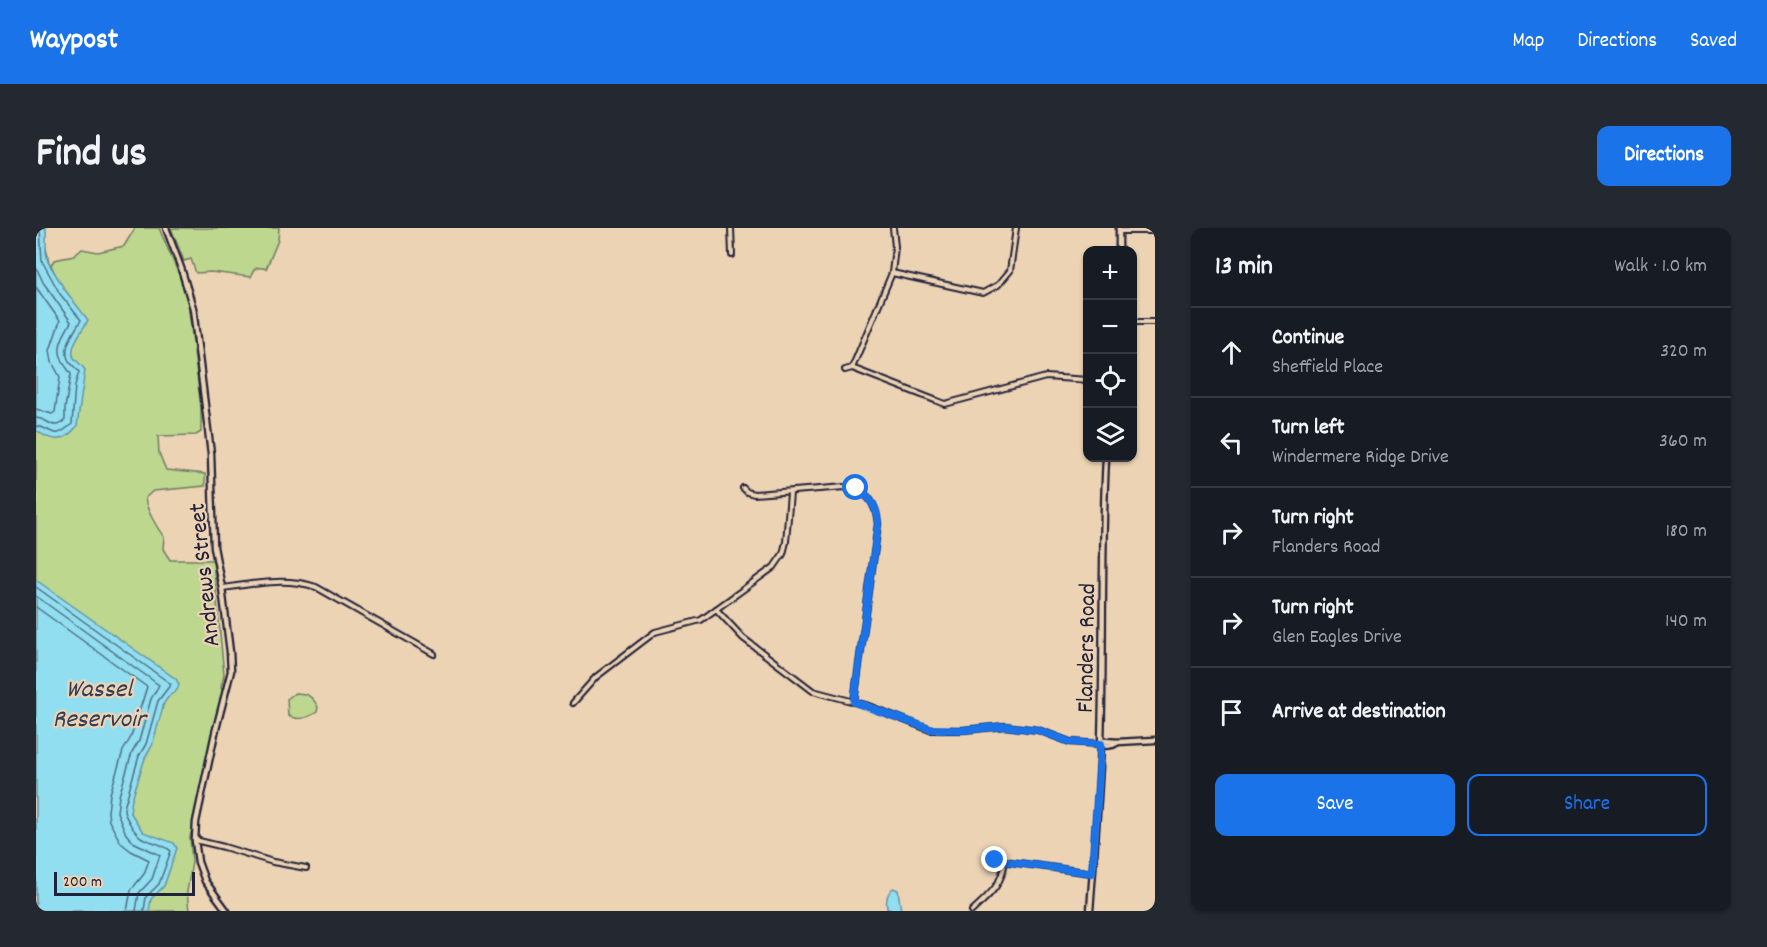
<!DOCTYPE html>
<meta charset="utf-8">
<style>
body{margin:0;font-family:Dekko,sans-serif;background:#242831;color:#f1f3f6}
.controls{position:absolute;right:18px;top:18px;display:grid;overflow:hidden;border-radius:12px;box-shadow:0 2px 4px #0004}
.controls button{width:54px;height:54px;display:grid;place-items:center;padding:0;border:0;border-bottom:2px solid #363941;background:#171b24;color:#f1f3f6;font:30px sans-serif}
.scale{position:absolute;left:18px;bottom:15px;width:141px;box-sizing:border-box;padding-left:6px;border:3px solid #22223b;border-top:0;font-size:16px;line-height:21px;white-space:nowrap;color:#22223b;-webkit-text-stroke:4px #ecd3b4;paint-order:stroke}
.stop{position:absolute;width:18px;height:18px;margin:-14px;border:4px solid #1a73e8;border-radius:50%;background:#fff}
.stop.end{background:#1a73e8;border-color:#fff;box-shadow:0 2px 6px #0008}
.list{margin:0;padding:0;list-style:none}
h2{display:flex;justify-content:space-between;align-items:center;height:78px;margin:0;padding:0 24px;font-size:26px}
h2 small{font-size:20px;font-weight:400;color:#9ea1a6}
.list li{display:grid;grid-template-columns:39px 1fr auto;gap:18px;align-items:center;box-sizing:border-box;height:90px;padding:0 24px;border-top:2px solid #363941}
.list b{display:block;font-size:22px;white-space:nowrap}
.list p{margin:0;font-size:20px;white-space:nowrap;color:#9ea1a6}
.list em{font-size:20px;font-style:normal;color:#9ea1a6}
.actions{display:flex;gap:12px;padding:18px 24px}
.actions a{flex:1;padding:14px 0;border:2px solid #1a73e8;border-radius:12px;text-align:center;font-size:21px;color:#1a73e8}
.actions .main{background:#1a73e8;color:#fff}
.icon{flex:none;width:33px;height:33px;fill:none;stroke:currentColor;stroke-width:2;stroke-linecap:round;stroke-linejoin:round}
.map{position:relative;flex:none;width:1119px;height:683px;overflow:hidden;border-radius:12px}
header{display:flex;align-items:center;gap:36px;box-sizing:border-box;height:84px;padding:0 30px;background:#1a73e8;color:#fff}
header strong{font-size:28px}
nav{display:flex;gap:33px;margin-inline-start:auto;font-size:21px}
.intro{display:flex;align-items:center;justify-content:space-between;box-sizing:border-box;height:144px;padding:0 36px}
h1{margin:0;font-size:42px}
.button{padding:15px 27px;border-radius:12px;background:#1a73e8;color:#fff;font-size:21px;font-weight:700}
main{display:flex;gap:36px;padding:0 36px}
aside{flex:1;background:#171b24;border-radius:12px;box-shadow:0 2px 4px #0004}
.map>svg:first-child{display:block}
</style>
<header>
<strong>Waypost</strong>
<nav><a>Map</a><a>Directions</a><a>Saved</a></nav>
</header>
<div class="intro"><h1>Find us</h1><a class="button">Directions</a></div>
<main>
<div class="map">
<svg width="1119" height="683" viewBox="0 0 1119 683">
<rect width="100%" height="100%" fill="#ecd3b4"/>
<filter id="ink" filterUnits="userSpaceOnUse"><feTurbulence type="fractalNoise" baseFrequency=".0167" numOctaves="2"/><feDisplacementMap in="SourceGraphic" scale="12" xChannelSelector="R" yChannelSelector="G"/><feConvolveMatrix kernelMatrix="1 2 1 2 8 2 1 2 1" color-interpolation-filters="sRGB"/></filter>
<g filter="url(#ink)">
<!-- green -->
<g fill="#bdd78e" stroke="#707c64" stroke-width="1.5">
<path d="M0,0C3,5 7,11 9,17C14,32 10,39 22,53L15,37L18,32L38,28L46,21L62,24L88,18L99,0H123L143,47L152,75L165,180V204L160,207L122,208L123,225L130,242L169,246V258L117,263L109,270C110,281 121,300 128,309L127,321L134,332H177L188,447L185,460L188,466L154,609L156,634L151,664L153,683H0Z"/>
<path d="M135,0H243L242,12L230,41C222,38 217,40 215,49L175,44L160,45L155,31L148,33Z"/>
<path d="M259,465C271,465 276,468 282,479L281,484C272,490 262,493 252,488L251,471Z"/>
</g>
<!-- water -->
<g fill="#91def0" stroke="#6593a8" stroke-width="1.5">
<path d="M0,0H10V24L12,34L29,62L52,92C48,101 32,118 38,130C41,134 46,137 49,142L41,198C28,215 17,215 0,202Z"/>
<polygon points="0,352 140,451 143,456 141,462 133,468 128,475 116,518 109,530 96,571 94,584 107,604 138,615 141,620 128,658 115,671 113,683 0,683"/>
<path d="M857,660L862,662L865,683L851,681C850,674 850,665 857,660Z"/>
</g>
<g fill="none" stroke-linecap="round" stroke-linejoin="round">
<!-- shore -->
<g stroke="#4e6d83" stroke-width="1.5">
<path d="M0,39L7,54L35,94C22,117 18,124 35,146L29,180V192C16,204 14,191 0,190"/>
<polyline points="0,59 24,93 14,122 16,134 24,149 19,184 16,186 0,181"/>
<path d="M0,198C20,201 15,214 36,196L39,157L43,144C40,140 36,137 33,133C25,120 39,103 45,92L24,66L6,33L4,0"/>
<path d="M0,359L135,456L122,473L110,516L103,528L88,580C88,586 90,589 93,594C106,619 117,609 135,623L123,656L110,669L108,683"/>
<polyline points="0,368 123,457 115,471 103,513 96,525 83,568 81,584 90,606 97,614 124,627 116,651 103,665 100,683"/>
<polyline points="0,379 111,459 95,509 87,523 74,566 72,584 73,593 85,615 95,623 113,632 108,646 95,662 91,683"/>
</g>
<defs>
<g id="minor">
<polyline points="695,0 696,27"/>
<polyline points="1083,3 1119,3"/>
<polyline points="856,45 947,65 962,57 974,43 980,0"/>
<polyline points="1096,94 1119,94"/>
<polyline points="816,140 856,45 859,19 857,0"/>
<polyline points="809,142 816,140 909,176 1010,149 1052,152"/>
<path d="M707,260L711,264L718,266L809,259C831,261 840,275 842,296L818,474"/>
<path d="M186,360C218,356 249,349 280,359L398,426"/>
<polyline points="680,381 707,410 777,463 830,477 894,502 927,502 969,498 1002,502 1034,514 1065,516"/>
<polyline points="537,475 560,449 619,404 665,392 738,339 747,326 750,314 754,265"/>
<polyline points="159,612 188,619 237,634 270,640"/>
<polyline points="959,632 1056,645"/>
<path d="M936,683C954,666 965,659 969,633"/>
</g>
<g id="tertiary">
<polyline points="130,0 145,40 157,80 175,226 178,319 186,360 194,424 195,443 179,505 160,594 159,612 162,634 169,653 191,683"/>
<polyline points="1083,22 1083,0"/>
<polyline points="1065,516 1068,513 1082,514 1119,512"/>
<path d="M1065,516C1070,519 1077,518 1082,514"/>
<path d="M1054,683C1058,627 1063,570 1065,514C1068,419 1065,324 1070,230"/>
</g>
</defs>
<!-- minor casing -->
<use href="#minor" stroke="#22223b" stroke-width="8"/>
<!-- tertiary casing -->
<use href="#tertiary" stroke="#22223b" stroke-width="9"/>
<!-- minor -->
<use href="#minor" stroke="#ecd3b4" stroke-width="4"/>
<!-- tertiary -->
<use href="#tertiary" stroke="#ecd3b4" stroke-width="4.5"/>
</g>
</g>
<g fill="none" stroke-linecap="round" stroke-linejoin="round" filter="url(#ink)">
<!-- route -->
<path stroke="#1a73e8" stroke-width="8" d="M820,260C835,270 841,278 842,296L818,474L894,501L927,502L969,498L1002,502L1034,514L1065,516L1056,645L959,632"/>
</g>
<g text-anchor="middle" stroke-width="4.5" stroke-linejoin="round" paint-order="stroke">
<!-- street labels -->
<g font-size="24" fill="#22223b" stroke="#ecd3b4">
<text transform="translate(167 347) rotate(-96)" y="8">Andrews Street</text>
<text transform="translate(1049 420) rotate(-89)" y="8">Flanders Road</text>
</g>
<!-- water labels -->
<g font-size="26" font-style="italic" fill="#333e56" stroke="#ecd3b4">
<text x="63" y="468">Wassel<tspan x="63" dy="30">Reservoir</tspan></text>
</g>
</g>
</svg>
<div class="controls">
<button>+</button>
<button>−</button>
<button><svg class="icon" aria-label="locate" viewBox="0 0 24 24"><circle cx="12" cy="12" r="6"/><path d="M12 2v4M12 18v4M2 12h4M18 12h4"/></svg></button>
<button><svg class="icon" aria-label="layers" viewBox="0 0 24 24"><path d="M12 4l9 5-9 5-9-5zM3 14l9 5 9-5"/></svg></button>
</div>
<div class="scale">200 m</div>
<div class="stop" style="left:820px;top:260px"></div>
<div class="stop end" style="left:959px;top:632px"></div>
</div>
<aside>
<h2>13 min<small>Walk · 1.0 km</small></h2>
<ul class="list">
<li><svg class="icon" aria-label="ahead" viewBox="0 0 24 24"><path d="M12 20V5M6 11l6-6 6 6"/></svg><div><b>Continue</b><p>Sheffield Place</p></div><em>320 m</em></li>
<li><svg class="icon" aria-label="left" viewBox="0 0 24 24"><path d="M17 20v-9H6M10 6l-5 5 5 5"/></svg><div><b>Turn left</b><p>Windermere Ridge Drive</p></div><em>360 m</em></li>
<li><svg class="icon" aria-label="right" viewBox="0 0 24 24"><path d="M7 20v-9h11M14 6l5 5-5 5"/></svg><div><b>Turn right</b><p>Flanders Road</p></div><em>180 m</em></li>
<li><svg class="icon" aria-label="right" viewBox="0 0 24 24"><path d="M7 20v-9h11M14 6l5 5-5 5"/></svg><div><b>Turn right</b><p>Glen Eagles Drive</p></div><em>140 m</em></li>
<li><svg class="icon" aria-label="arrive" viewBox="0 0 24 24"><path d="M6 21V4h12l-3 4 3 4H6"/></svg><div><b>Arrive at destination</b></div></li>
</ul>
<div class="actions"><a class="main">Save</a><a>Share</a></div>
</aside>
</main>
